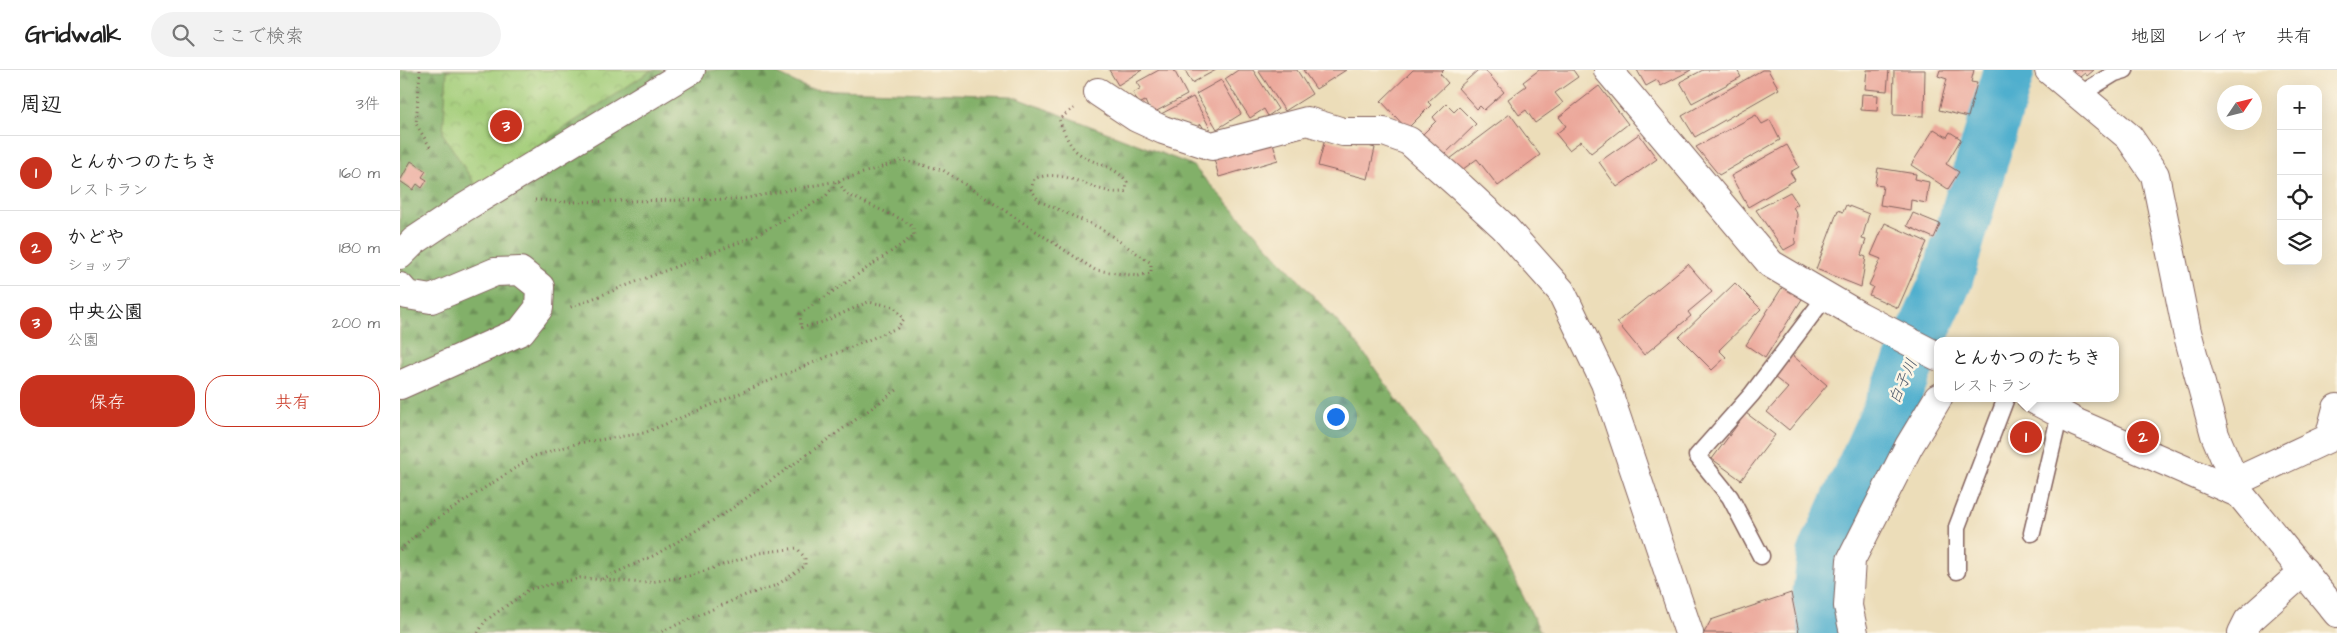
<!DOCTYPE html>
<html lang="ja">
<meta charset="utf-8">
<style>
body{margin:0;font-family:"Architects Daughter","Klee One",sans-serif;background:#f2f2f2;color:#222}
.controls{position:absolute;right:15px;top:15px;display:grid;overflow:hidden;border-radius:10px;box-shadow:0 5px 20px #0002}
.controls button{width:45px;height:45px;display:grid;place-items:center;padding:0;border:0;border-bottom:1px solid #e0e0e0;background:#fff;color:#222;font:25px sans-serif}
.compass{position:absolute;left:1817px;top:15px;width:45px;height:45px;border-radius:50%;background:#fff;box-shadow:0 5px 20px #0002;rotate:55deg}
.you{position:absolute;left:935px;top:346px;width:18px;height:18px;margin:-12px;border:4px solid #fff;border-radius:50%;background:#1a73e8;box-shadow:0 0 0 8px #1a73e833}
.badge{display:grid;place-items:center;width:32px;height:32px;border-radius:50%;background:#c8321e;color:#fff;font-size:16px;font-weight:700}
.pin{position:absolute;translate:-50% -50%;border:2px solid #fff;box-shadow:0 1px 5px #0006}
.popup{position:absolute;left:1534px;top:267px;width:185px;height:65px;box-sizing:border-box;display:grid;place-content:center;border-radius:10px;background:#fff;filter:drop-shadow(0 1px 4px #0005);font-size:16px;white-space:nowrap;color:#767676}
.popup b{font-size:19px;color:#222}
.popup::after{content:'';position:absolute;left:50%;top:100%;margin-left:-10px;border:10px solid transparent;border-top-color:#fff}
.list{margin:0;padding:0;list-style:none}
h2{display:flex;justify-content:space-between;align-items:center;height:65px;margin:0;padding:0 20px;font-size:21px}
h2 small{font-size:16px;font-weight:400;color:#767676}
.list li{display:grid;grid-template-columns:32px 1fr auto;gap:15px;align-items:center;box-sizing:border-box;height:75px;padding:0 20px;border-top:1px solid #e0e0e0}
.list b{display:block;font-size:19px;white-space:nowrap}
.list p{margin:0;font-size:16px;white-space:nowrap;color:#767676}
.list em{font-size:16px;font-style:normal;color:#767676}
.actions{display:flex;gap:10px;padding:15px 20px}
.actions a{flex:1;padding:11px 0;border:1px solid #c8321e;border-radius:20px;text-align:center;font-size:18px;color:#c8321e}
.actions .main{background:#c8321e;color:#fff}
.icon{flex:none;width:28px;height:28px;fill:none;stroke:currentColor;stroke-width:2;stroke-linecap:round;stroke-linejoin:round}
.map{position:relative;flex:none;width:1937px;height:563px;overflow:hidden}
header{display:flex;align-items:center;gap:30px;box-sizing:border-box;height:70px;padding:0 25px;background:#fff;border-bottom:1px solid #e0e0e0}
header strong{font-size:24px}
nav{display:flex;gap:28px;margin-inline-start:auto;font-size:18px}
.search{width:350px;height:45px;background:#f2f2f2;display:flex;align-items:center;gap:12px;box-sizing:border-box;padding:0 18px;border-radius:28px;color:#767676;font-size:19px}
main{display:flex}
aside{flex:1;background:#fff}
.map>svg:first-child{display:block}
</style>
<header>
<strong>Gridwalk</strong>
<div class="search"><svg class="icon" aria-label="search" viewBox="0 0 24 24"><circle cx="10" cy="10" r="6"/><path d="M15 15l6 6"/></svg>ここで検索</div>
<nav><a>地図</a><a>レイヤ</a><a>共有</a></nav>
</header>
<main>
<aside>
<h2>周辺<small>3件</small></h2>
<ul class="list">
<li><span class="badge">1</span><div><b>とんかつのたちき</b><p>レストラン</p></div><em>160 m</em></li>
<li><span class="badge">2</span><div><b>かどや</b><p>ショップ</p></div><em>180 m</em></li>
<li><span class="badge">3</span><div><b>中央公園</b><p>公園</p></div><em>200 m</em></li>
</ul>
<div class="actions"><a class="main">保存</a><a>共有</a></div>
</aside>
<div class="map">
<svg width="1937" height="563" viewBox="0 0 1937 563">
<defs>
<pattern id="forest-firs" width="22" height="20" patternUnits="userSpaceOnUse" patternTransform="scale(1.25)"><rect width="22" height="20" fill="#82b069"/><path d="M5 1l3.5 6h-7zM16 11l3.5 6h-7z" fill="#6c8f57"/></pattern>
<pattern id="park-crowns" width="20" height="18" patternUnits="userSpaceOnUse" patternTransform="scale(1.25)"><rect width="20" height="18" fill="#a3cd79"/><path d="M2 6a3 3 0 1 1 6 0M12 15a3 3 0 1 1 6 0" fill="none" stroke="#8eb069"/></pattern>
</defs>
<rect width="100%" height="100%" fill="#fcf5e5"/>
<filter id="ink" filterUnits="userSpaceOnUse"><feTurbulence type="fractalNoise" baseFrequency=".02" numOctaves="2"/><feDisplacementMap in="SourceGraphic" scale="10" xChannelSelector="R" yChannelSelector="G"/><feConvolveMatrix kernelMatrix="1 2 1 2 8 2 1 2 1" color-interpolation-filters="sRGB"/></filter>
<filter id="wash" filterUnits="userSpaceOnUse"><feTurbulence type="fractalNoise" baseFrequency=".0096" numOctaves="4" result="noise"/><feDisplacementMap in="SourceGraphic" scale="20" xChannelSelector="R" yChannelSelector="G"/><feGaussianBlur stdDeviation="1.12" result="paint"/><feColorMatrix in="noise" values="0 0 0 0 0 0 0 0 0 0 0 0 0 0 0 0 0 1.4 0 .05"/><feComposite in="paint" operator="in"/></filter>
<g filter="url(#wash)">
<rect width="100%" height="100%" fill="#ecddb9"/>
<!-- forest -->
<polygon fill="url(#forest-firs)" stroke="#66684a" points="0,0 370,0 409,19 612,26 792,95 956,272 1094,467 1141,563 0,563"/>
<!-- park -->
<polygon fill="url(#park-crowns)" stroke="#767652" points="47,0 252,0 76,116 43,64"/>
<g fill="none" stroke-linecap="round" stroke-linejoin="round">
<!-- river -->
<polyline stroke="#4fafce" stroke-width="52" points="1425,563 1418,526 1423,485 1547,209 1609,0"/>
</g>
<g id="blocks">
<!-- building -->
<g fill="#eba699">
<polygon points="709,0 742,0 718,15"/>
<polygon points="759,0 774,0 787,25 751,44 745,31 739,34 733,23 741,18 737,12"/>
<polygon points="785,0 816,0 792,13"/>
<polygon points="838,0 853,0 878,39 868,46 864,39 850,48 825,9"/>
<polygon points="858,0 897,0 912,24 885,41"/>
<polygon points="903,0 946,0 916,19"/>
<polygon points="1013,0 1044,0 1040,4 1048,13 1028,32 1031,35 1007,59 981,31"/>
<polygon points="1078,0 1085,0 1104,22 1084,40 1080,36 1077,39 1058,18"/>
<polygon points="1139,0 1173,0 1178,7 1155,23 1163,33 1135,53 1126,40 1119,45 1108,29 1126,16 1123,12"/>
<polygon points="1237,0 1291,0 1261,16 1257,10 1246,16"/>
<polygon points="1303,0 1337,0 1341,7 1292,33 1280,12"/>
<polygon points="1362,0 1368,0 1379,19 1295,67 1282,46"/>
<polygon points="1467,0 1489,0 1487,21 1465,19"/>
<polygon points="1494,0 1525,0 1524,46 1493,45"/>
<polygon points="1540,0 1574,0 1571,12 1577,13 1568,47 1539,40 1547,9 1538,6"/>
<polygon points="1667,0 1694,0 1687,6 1685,3 1676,10"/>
<polygon points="821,10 841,44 817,59 796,24"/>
<polygon points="1199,16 1228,54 1191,83 1181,71 1169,80 1156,64 1166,56 1159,47"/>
<polygon points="1462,24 1478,25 1477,41 1461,40"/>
<polygon points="793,27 810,58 805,61 801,54 797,57 761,44"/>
<polygon points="1046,34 1054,42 1059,37 1076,54 1043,86 1023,64 1036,51 1033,47"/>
<polygon points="1110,44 1140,85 1098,116 1077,89 1059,102 1050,89"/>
<polygon points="1356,45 1362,54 1370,50 1380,70 1319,105 1296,77"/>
<polygon points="1534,59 1547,67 1550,62 1561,69 1546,94 1559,102 1548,119 1511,95"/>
<polygon points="1239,64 1257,89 1217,117 1199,92"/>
<polygon points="925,69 957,77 958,73 975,78 968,109 918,96"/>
<polygon points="873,73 878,90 819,107 814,89"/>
<polygon points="1387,75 1399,97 1390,102 1395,110 1348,137 1331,106"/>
<polygon points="11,91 26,101 22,107 27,110 22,118 17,114 13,120 0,111"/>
<polygon points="1478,98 1516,104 1515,109 1529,112 1526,133 1511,130 1510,140 1480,135 1483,116 1475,115"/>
<polygon points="1390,122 1398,134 1393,137 1397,144 1395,174 1384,180 1356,140"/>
<polygon points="1446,135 1469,144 1462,169 1466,170 1461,185 1466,187 1461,217 1416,199 1438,140 1443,142"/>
<polygon points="1513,143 1540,154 1534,168 1507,156"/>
<polygon points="1485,153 1527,172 1498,238 1469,225 1473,217 1469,215 1481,189 1471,185"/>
<polygon points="1288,194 1312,222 1288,242 1291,246 1244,285 1217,252"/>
<polygon points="1335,213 1361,239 1319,280 1326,287 1312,300 1279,267"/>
<polygon points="1383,216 1402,229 1365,288 1346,275"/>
<polygon points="1392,285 1427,315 1389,360 1367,342 1388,318 1374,307"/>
<polygon points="1346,343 1375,365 1341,410 1312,389"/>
<polygon points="1391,523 1399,563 1304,563 1311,550"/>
</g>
</g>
</g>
<g filter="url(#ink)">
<use href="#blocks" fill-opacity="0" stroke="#83625d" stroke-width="1"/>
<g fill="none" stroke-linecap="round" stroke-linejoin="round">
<defs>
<g id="lane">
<polyline points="1679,25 1715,3 1725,0"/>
<polyline points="1632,463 1660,343"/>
<polyline points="1361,486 1330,427 1297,386 1352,324 1426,226"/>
<polyline points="1557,501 1557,457 1606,328"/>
</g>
<g id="street">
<polyline points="1208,0 1371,194 1460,246 1537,286"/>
<polyline points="1649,0 1729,67 1755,105 1787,262 1815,365 1840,424 1937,543"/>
<polyline points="698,22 737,48 763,60 812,76 907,51 943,62 984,62 1009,71 1062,118 1104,157 1161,221 1205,313 1289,563"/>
<polyline points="0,185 14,171 62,139 291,0"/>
<polyline points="0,217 7,225 31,229 95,202 120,201 140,217 139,238 121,261 0,315"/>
<polyline points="1631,328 1677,353 1840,424"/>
<polyline points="1835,412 1929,368 1937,338"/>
<polyline points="1454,563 1448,536 1451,490 1509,376 1538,328"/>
<polyline points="1842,563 1848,551 1904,501"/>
</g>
</defs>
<!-- lane casing -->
<use href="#lane" stroke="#83625d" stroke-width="19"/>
<!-- street casing -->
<use href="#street" stroke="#83625d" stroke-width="30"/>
<!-- path -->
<g stroke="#83625d" stroke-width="3" stroke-dasharray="1 4" stroke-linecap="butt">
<polyline points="20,0 16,54 32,80"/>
<path d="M135,130L169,132L341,129L438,111L503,90L543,100L695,200L738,206L751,203V193L700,158L639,131L631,119L634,109C666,95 701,129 726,121L727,112C713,93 691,95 676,81C668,73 663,60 659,49L674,38"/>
<polyline points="0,480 29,454 134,386 179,373 244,363 497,258 504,249 493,236 468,232 423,252 401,258 400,244 514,166 513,157 503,150 446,124 438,111 425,127 353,167 168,238"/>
<polyline points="202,509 255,485 324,444 497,320"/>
<polyline points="78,563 85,551 130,519 180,508 244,513 289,506 359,483 397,478 405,488 405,496 377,515 343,526 258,563"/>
</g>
<!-- lane -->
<use href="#lane" stroke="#fff" stroke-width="16"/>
<!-- street -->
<use href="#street" stroke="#fff" stroke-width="28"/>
</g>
</g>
<g text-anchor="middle" stroke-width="5" stroke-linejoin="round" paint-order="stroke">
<!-- water labels -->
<g font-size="16" font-style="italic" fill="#4c596c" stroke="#fcf5e5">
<text transform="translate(1502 311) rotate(-66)" y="6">白子川</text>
</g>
</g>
</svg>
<div class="controls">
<button>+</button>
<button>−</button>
<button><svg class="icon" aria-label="locate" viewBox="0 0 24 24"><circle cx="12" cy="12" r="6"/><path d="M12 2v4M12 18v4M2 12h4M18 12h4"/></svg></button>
<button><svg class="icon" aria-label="layers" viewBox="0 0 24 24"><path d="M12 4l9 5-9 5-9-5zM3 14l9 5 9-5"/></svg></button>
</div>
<svg class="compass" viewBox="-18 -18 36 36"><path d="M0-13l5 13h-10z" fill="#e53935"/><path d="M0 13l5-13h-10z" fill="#767676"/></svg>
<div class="you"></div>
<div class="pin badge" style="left:1626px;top:367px">1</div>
<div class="popup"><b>とんかつのたちき</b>レストラン</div>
<div class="pin badge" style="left:1743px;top:367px">2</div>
<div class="pin badge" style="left:106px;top:56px">3</div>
</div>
</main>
